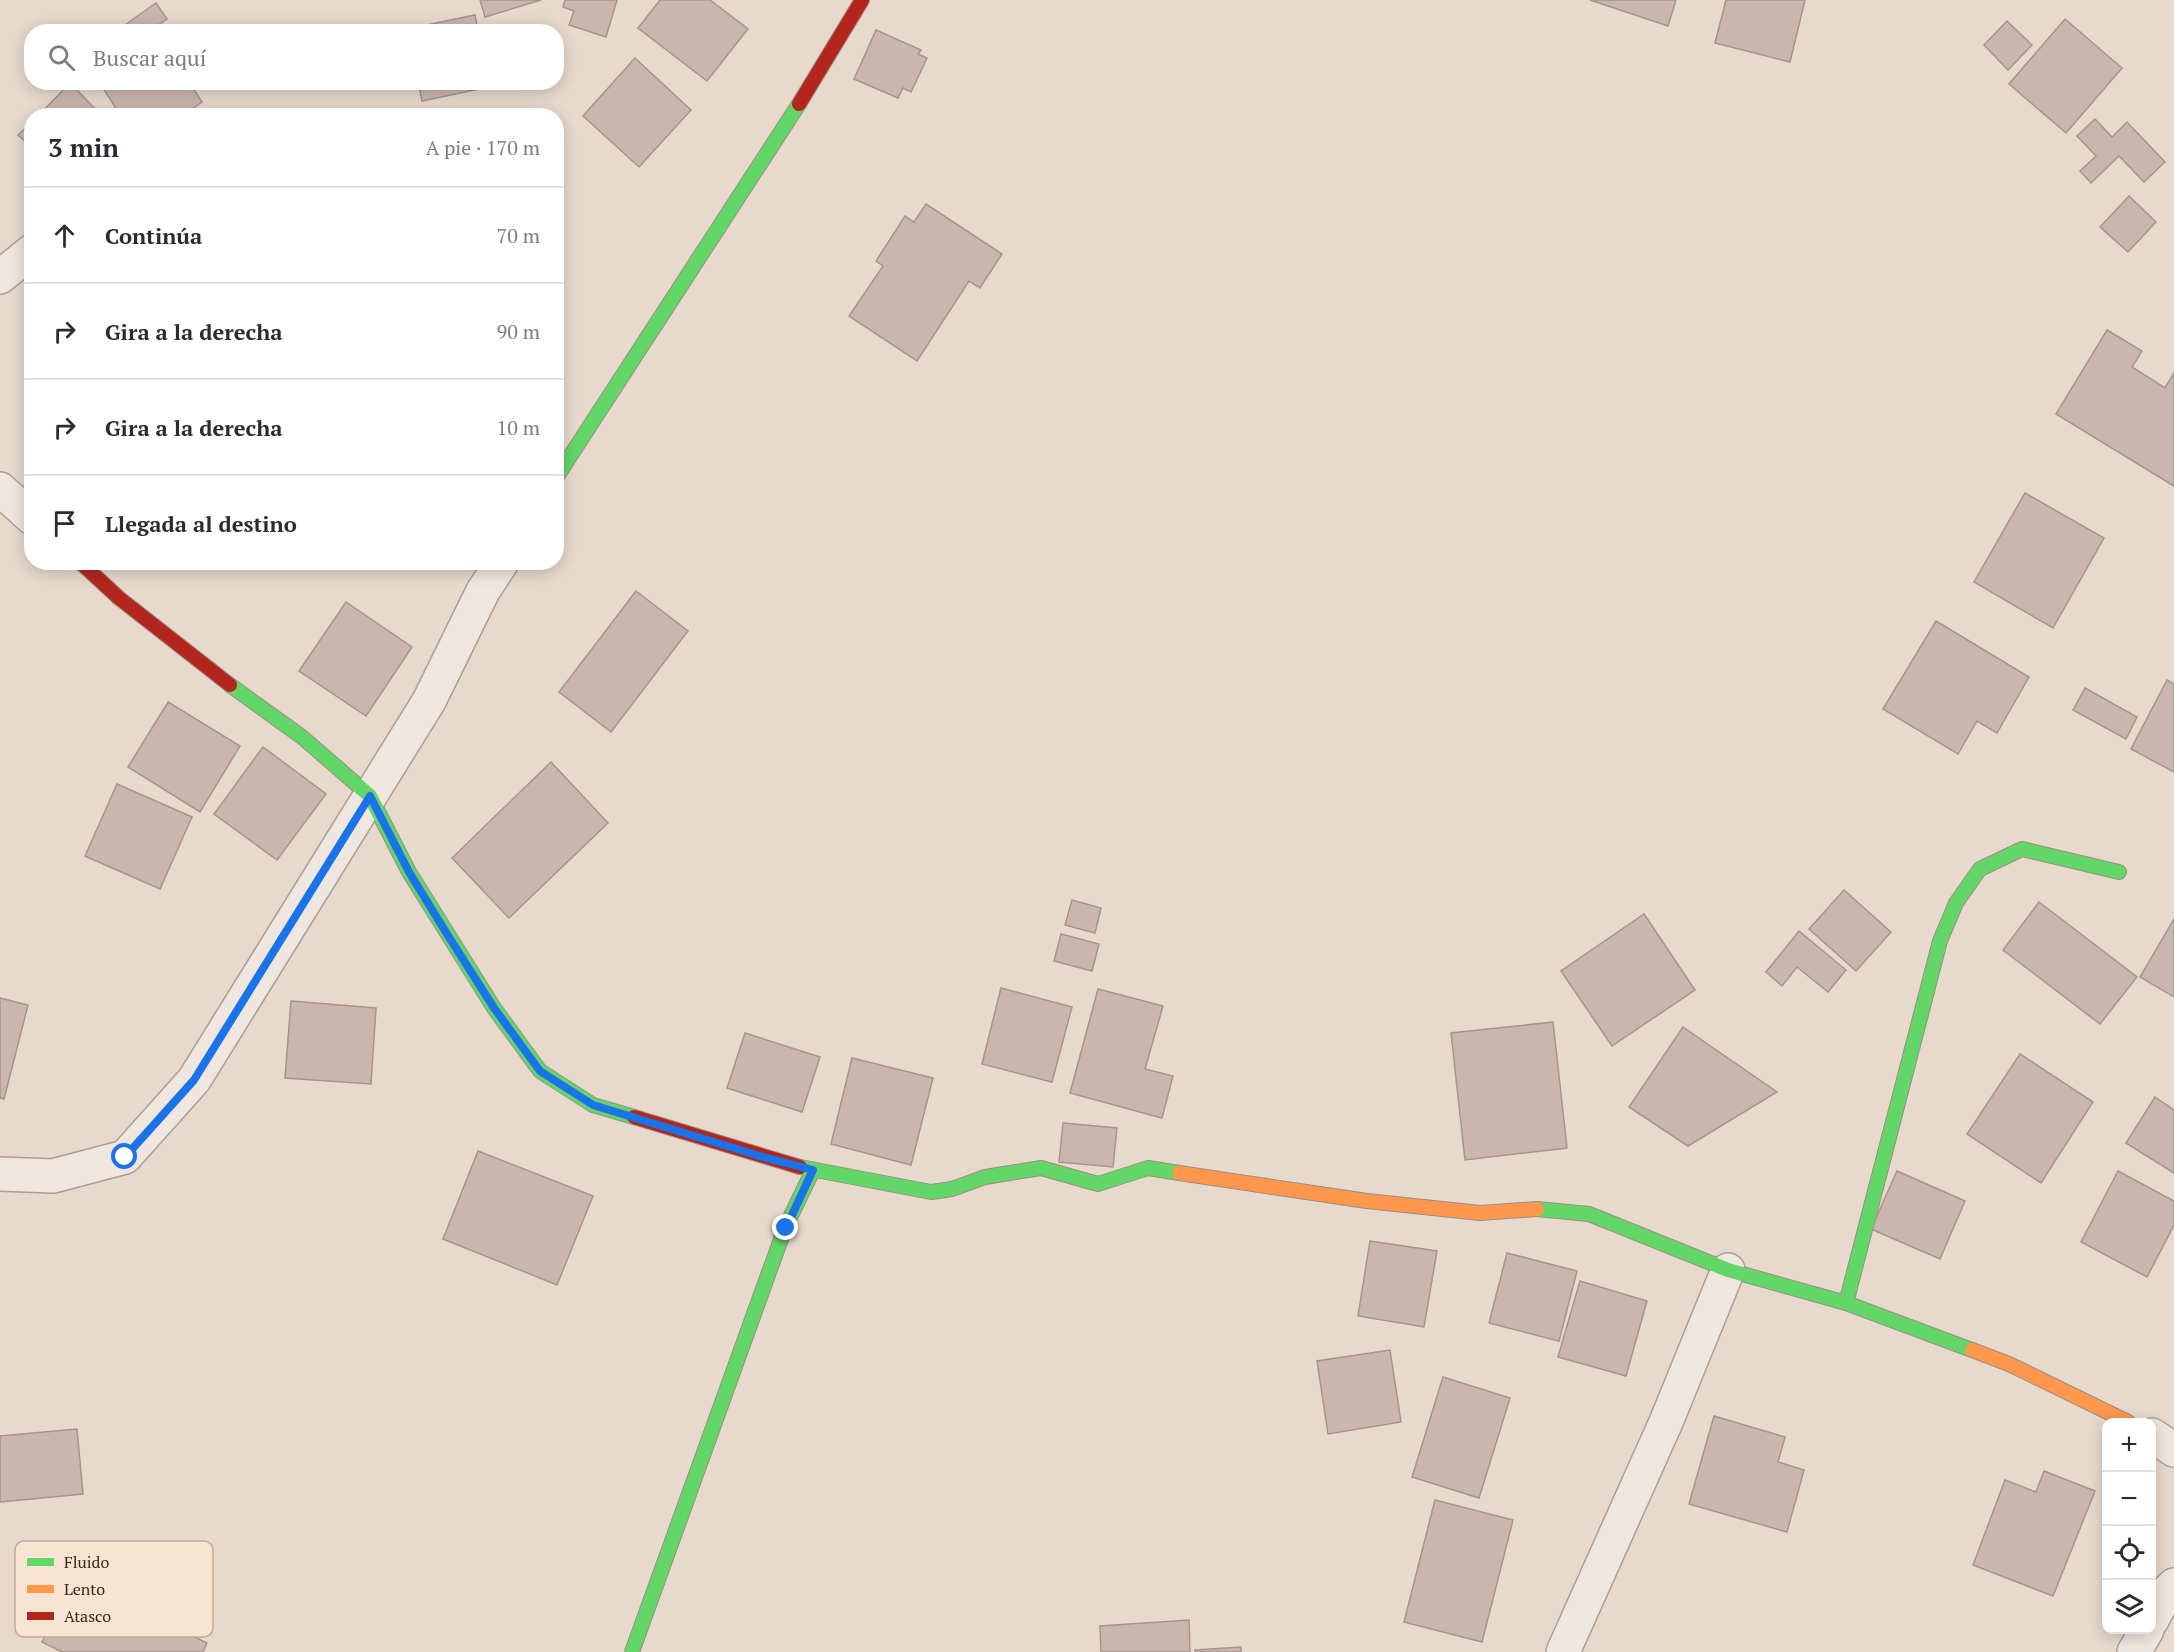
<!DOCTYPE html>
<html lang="es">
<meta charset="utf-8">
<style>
body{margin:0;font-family:"PT Serif",serif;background:#f7f7f7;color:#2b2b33}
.controls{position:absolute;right:18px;bottom:18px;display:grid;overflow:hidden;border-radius:12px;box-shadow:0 3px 15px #0003}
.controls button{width:54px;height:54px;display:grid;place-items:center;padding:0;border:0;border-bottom:2px solid #e1e1e2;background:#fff;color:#2b2b33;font:30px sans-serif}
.stop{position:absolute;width:18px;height:18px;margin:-14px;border:4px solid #1a73e8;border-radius:50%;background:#fff}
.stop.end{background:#1a73e8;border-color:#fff;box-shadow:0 2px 6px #0008}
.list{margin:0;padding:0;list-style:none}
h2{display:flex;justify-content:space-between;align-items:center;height:78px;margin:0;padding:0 24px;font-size:26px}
h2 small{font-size:20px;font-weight:400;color:#7c7c81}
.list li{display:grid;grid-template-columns:39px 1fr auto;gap:18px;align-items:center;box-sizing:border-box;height:96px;padding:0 24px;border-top:2px solid #e1e1e2}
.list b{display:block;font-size:22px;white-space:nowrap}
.list em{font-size:20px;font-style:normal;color:#7c7c81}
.icon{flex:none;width:33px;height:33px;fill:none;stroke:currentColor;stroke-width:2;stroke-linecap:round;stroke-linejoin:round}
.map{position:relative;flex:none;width:2174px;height:1652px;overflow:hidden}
.search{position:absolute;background:#fff;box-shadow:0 3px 15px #0003;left:24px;top:24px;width:540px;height:66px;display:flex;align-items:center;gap:15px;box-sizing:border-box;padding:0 21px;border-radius:24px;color:#7c7c81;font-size:22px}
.panel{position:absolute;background:#fff;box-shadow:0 3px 15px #0003;left:24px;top:108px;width:540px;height:462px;border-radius:24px}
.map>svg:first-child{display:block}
</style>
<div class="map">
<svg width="2174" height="1652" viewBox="0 0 2174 1652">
<rect width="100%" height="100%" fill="#e7d9cc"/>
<!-- building -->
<g fill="#cbb6ad" stroke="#a7948b" stroke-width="1.5">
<polygon points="480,0 541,0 485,17"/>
<polygon points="565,0 617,0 606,37 569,25 574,11 563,7"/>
<polygon points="660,0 710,0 748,29 707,81 638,28"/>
<polygon points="1590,0 1676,0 1668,26"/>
<polygon points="1726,0 1805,0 1790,62 1715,43"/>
<polygon points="156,3 167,19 148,32 115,32"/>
<polygon points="475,15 478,32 408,32 407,29"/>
<polygon points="2065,19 2122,68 2066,133 2009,84"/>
<polygon points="2007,21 2032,45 2008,70 1984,45"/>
<polygon points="876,30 921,50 918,54 927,58 911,92 903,88 898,98 854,79"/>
<polygon points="635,58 691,110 639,167 583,116"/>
<polygon points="99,82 189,82 202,102 182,116 121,116"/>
<polygon points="418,82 488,82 489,87 422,101"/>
<polygon points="70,83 102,116 38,116"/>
<polygon points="2095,119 2112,137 2127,122 2165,162 2144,182 2119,156 2091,183 2080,171 2096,156 2077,136"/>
<polygon points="32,122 32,148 18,135"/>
<polygon points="2129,196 2156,222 2128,252 2100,227"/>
<polygon points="926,204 1002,254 980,288 969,281 917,361 849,316 883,266 876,261 905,216 914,222"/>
<polygon points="2107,330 2142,351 2132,367 2165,388 2174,373 2174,486 2056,414"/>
<polygon points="2025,493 2104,538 2053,628 1974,582"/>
<polygon points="636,591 688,631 611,732 559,692"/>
<polygon points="346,602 412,647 366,716 299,671"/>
<polygon points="1936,621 2029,677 1997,733 1977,721 1958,754 1883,709"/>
<polygon points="2167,680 2174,684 2174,772 2131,749"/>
<polygon points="2085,688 2137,717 2126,739 2073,710"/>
<polygon points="168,702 240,746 200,812 128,767"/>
<polygon points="263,747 326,794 277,860 214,814"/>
<polygon points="551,762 608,823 509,918 452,858"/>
<polygon points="117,784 192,817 160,889 85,856"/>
<polygon points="1844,890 1891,932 1856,971 1809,929"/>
<polygon points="1072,900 1101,908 1095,933 1065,925"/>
<polygon points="2039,902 2137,977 2100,1024 2003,950"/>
<polygon points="1644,914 1695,990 1612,1046 1561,971"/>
<polygon points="2174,919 2174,997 2140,977"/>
<polygon points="1799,931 1846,970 1828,992 1797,967 1782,986 1766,972"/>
<polygon points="1061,934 1099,944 1092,971 1054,961"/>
<polygon points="1001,988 1072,1007 1052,1082 982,1064"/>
<polygon points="1098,989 1163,1006 1145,1069 1173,1076 1162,1118 1070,1093"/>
<polygon points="0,998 28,1005 4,1099 0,1098"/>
<polygon points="291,1001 376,1008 371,1084 285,1078"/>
<polygon points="1553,1022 1567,1148 1465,1160 1451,1033"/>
<polygon points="1683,1027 1777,1092 1688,1146 1629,1107"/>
<polygon points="745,1033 820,1057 802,1112 727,1088"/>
<polygon points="2020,1054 2093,1102 2041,1183 1967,1134"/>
<polygon points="852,1058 933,1078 911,1165 831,1144"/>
<polygon points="2155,1097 2174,1110 2174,1173 2126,1143"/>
<polygon points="1063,1123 1117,1128 1113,1167 1059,1162"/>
<polygon points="478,1151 593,1196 557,1285 443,1239"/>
<polygon points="1897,1171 1965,1201 1940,1259 1871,1229"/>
<polygon points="2118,1171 2174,1201 2174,1225 2147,1277 2081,1242"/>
<polygon points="1370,1241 1437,1251 1424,1327 1358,1316"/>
<polygon points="1507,1253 1577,1271 1559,1341 1489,1323"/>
<polygon points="1580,1281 1647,1301 1626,1376 1558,1357"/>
<polygon points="1390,1350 1401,1422 1328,1434 1317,1361"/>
<polygon points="1443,1377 1510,1398 1479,1498 1412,1477"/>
<polygon points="1714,1416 1785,1437 1778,1462 1804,1470 1787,1532 1689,1504"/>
<polygon points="77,1429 83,1494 0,1502 0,1436"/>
<polygon points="2044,1471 2095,1491 2053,1596 1973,1565 2005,1480 2036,1492"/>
<polygon points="1435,1500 1513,1520 1482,1642 1404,1622"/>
<polygon points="120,1600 207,1643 203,1652 62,1652 42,1642 59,1609 104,1632"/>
<polygon points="1189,1620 1190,1652 1101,1652 1100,1626"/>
<polygon points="1241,1647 1241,1652 1195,1652 1195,1650"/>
</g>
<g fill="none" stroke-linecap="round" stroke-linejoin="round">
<defs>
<g id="street">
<polyline points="0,277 32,251"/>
<polyline points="0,489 32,518"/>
<polyline points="0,1174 53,1176 125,1157 194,1080 429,701 483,591 502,562"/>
<polyline points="2152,1435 2174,1450"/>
<polyline points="2152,1620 2167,1592 2174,1585"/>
<polyline points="1563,1652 1666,1422 1728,1270"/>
<polyline points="2134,1652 2147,1630"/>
</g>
<g id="fast">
<polyline points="556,478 799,104"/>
<polyline points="230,685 302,737 370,796 409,872 494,1008 540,1071 593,1105 634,1117"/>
<polyline points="800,1167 931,1192 952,1189 985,1177 1041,1168 1098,1184 1148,1168 1179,1173"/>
<polyline points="1537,1209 1589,1214 1728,1270 1846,1303 1972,1350"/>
<polyline points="1846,1303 1940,941 1956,903 1980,869 2022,849 2119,872"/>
<polyline points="632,1652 785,1228 813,1170"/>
</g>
<g id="slow">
<polyline points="1179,1173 1367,1201 1480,1213 1537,1209"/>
<polyline points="1972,1350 2009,1364 2128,1422"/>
</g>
<g id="jam">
<polyline points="799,104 862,0"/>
<polyline points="80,562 119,598 230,685"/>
<polyline points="634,1117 800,1167"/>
</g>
</defs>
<!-- street casing -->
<use href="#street" stroke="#ac9e96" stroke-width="36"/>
<!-- fast casing -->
<use href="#fast" stroke="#9c8e85" stroke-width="16"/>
<!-- slow casing -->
<use href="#slow" stroke="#9c8e85" stroke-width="16"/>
<!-- jam casing -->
<use href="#jam" stroke="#9c8e85" stroke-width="16"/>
<!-- street -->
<use href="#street" stroke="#eee6df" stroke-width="33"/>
<!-- fast -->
<use href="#fast" stroke="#63d668" stroke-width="14"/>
<!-- slow -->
<use href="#slow" stroke="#ff974d" stroke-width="14"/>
<!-- jam -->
<use href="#jam" stroke="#b3261e" stroke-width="14"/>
</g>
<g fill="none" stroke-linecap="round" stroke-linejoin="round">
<!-- route -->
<polyline stroke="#1a73e8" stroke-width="8" points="125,1157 194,1080 370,796 409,872 447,934 494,1008 540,1071 593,1105 760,1156 813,1170 786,1228"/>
</g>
<!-- legend -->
<rect x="15" y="1541" width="198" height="96" rx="9" fill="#f9e4d2" stroke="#c0aa9b" stroke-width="1.5"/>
<rect x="27" y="1558" width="27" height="8" fill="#63d668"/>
<rect x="27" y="1585" width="27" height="8" fill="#ff974d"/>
<rect x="27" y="1612" width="27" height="8" fill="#b3261e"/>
<g font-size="16" fill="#3c241c">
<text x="64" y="1568">Fluido</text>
<text x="64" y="1595">Lento</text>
<text x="64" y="1622">Atasco</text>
</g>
</svg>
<div class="controls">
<button>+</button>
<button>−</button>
<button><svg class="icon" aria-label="locate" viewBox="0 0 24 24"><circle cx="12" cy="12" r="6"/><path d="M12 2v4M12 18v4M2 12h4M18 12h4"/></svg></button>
<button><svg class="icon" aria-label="layers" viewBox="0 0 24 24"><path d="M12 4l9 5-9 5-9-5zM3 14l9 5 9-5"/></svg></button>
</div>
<div class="stop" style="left:125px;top:1157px"></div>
<div class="stop end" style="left:786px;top:1228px"></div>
<div class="search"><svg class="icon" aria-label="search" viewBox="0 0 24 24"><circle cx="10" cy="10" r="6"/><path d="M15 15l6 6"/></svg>Buscar aquí</div>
<section class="panel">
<h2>3 min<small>A pie · 170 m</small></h2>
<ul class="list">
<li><svg class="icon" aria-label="ahead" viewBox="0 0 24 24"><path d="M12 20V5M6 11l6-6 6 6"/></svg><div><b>Continúa</b></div><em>70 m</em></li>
<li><svg class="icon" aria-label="right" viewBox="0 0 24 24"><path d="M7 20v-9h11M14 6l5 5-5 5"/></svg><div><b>Gira a la derecha</b></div><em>90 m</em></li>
<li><svg class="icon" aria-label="right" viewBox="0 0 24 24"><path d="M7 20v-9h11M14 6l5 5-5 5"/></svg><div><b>Gira a la derecha</b></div><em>10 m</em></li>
<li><svg class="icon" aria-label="arrive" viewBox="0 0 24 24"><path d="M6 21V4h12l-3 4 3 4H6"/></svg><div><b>Llegada al destino</b></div></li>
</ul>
</section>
</div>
